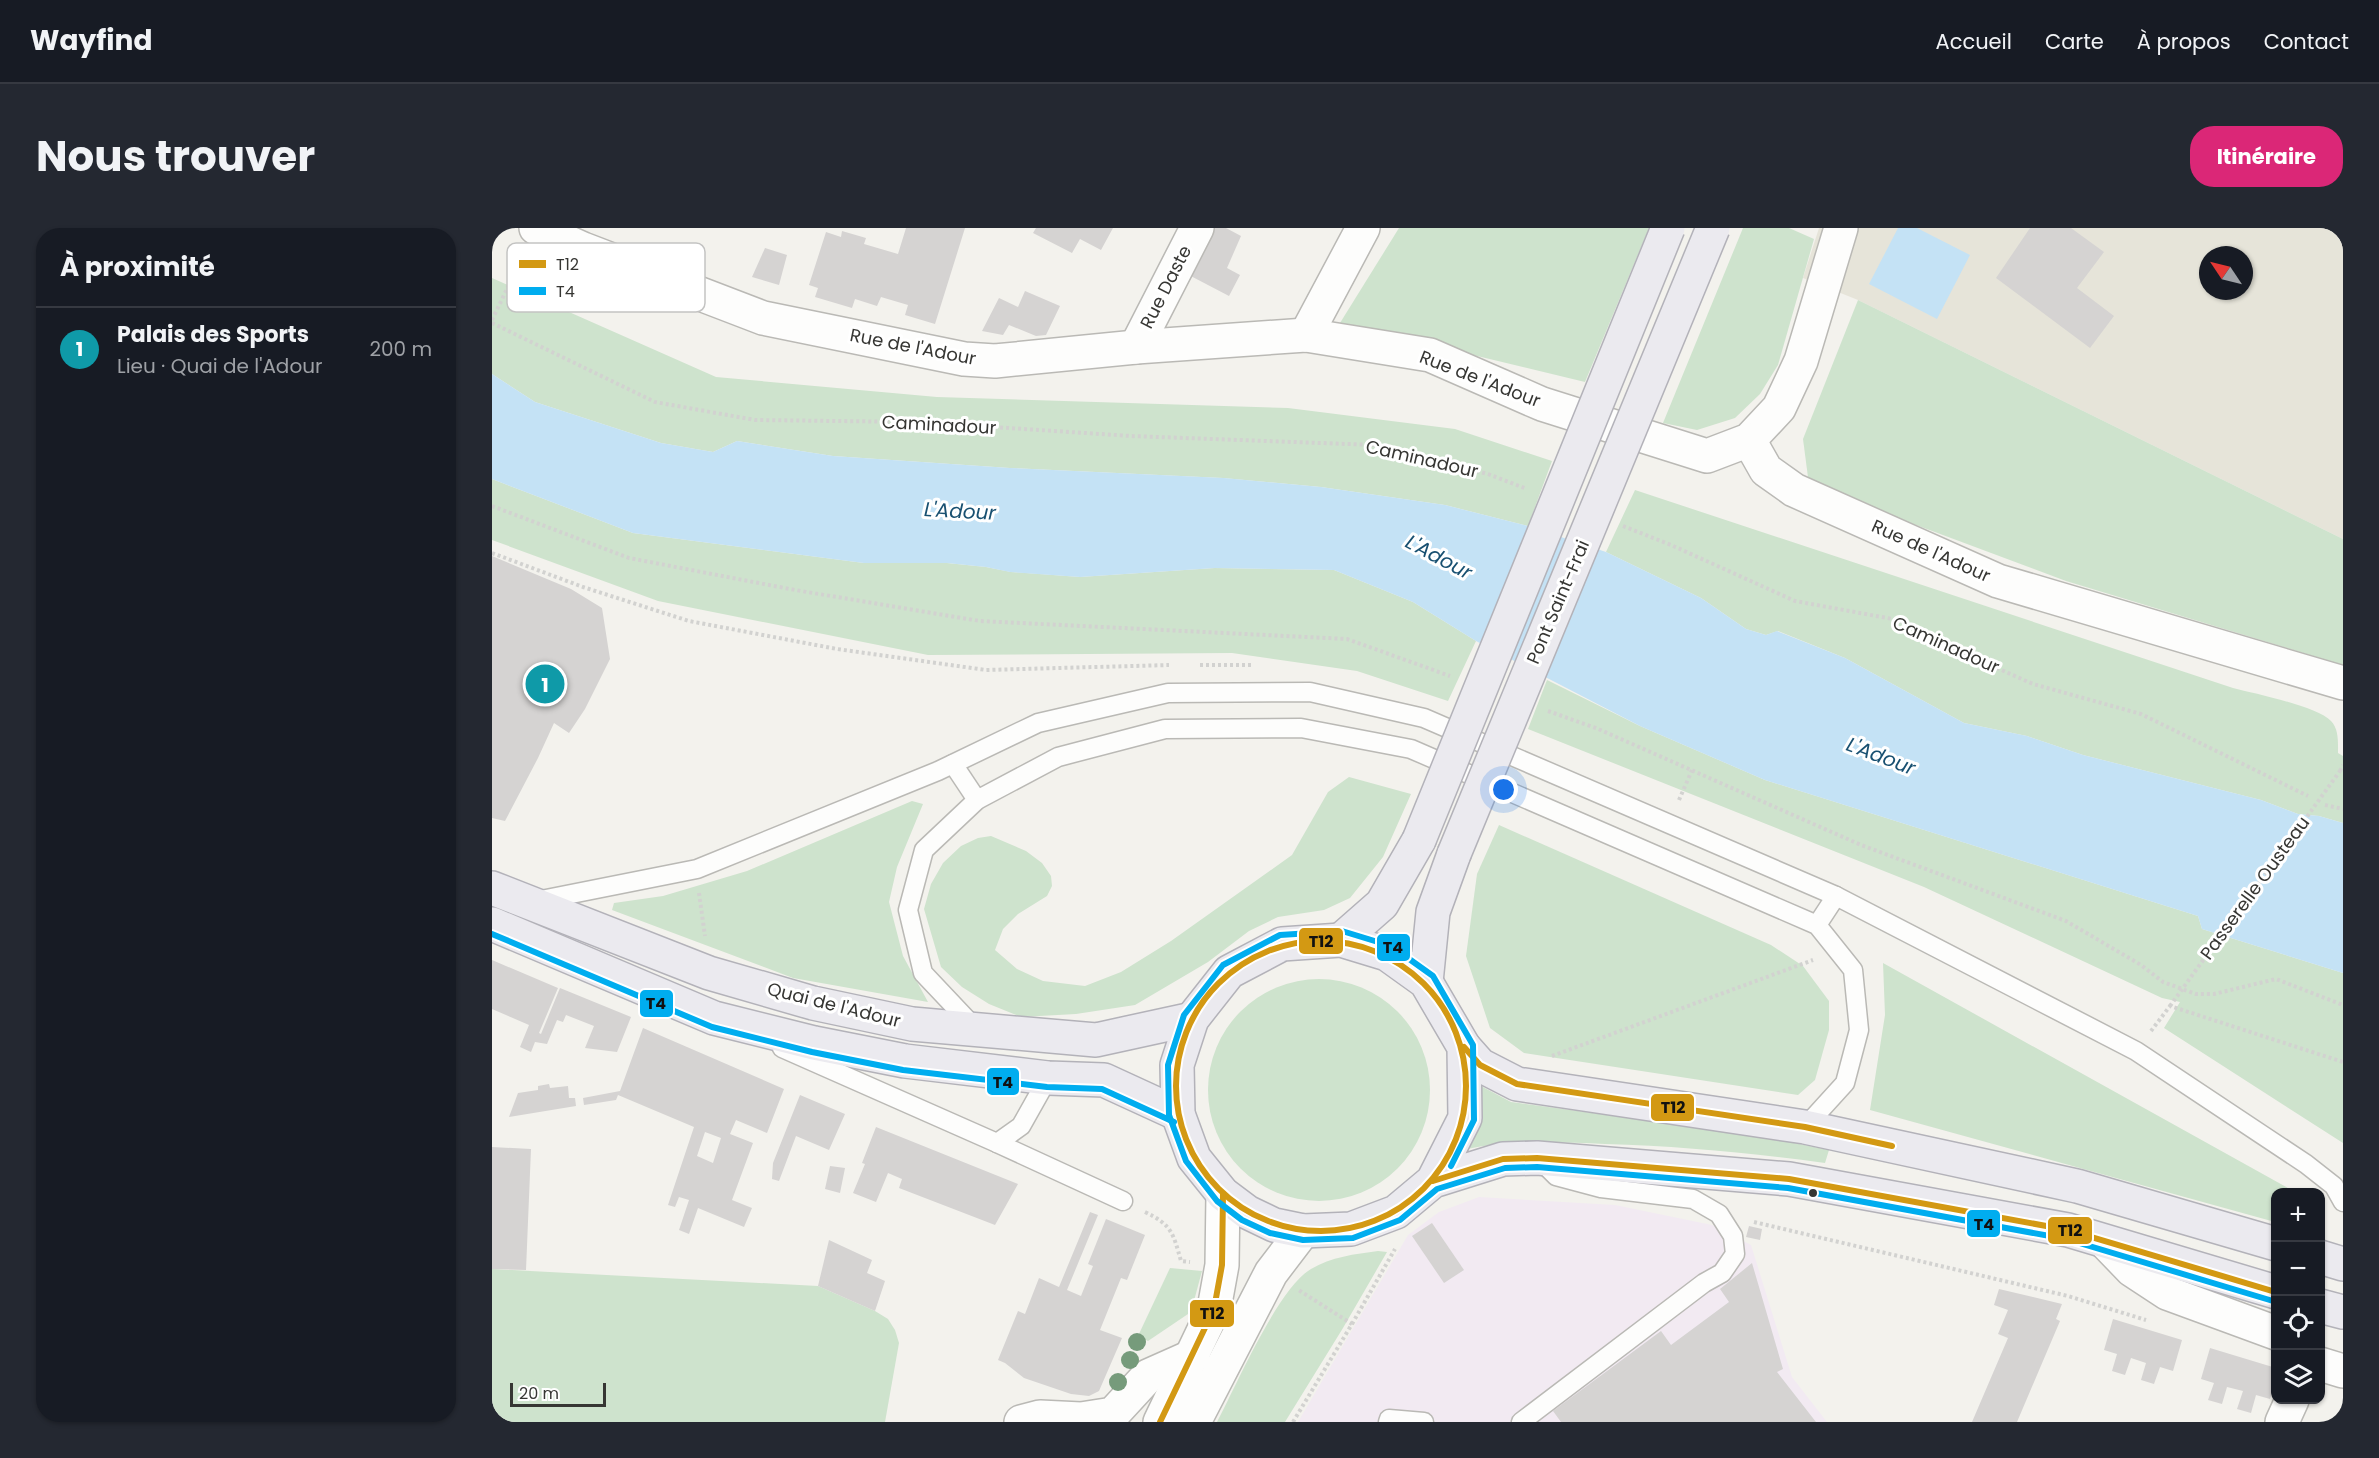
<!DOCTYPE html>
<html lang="fr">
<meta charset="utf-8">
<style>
body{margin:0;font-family:Poppins,sans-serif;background:#242831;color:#f1f3f6}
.controls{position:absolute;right:18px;bottom:18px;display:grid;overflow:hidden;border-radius:12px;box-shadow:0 2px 4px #0004}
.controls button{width:54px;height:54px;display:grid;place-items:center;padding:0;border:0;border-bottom:2px solid #363941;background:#171b24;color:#f1f3f6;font:30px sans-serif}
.compass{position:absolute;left:1707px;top:18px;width:54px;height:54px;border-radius:50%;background:#171b24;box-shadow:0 2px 4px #0004;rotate:305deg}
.scale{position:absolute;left:18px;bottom:15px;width:96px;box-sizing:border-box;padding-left:6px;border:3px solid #363633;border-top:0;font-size:16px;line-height:21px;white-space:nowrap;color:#363633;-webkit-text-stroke:4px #fff;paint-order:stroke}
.you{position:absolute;left:1012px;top:562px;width:21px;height:21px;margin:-15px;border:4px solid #fff;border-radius:50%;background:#1a73e8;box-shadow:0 0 0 9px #1a73e833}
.badge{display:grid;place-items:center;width:39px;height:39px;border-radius:50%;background:#db2777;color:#fff;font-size:20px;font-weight:700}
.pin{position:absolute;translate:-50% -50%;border:3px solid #fff;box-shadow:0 2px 6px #0006}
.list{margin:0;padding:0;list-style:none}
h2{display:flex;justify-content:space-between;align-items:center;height:78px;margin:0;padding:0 24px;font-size:26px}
h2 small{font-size:20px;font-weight:400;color:#9ea1a6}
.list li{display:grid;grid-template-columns:39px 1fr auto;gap:18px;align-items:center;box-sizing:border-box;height:84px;padding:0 24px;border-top:2px solid #363941}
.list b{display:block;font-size:22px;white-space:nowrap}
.list p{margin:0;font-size:20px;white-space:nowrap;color:#9ea1a6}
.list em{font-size:20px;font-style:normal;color:#9ea1a6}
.icon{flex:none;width:33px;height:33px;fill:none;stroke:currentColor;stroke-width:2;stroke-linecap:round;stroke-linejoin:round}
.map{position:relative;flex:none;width:1851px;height:1194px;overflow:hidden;border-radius:24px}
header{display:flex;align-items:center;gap:36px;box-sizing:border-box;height:84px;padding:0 30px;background:#171b24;border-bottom:2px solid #363941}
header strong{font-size:28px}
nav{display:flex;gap:33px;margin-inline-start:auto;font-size:21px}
.intro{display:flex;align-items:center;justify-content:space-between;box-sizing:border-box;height:144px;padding:0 36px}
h1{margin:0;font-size:42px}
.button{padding:15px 27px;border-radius:24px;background:#db2777;color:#fff;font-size:21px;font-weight:700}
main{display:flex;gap:36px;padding:0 36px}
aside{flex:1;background:#171b24;border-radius:24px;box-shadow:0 2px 4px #0004}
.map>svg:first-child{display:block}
</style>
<header>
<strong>Wayfind</strong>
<nav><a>Accueil</a><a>Carte</a><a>À propos</a><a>Contact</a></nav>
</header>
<div class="intro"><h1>Nous trouver</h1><a class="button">Itinéraire</a></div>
<main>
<aside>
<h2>À proximité<small></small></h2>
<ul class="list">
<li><span class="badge" style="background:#0f9aa8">1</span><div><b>Palais des Sports</b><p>Lieu · Quai de l'Adour</p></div><em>200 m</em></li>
</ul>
</aside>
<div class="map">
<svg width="1851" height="1194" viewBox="0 0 1851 1194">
<rect width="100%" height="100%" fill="#f3f2ed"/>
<!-- commercial -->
<polygon fill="#f2eaf2" points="987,969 1123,977 1220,997 1259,1017 1300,1149 1335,1194 806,1194 916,1007 947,984"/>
<!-- built -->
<path fill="#e6e4d9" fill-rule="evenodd" d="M1327,0H1851V311L1366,72L1311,50ZM1716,27H1752V63H1716Z"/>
<!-- green -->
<g fill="#cee3cd">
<polygon points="907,0 1157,0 1093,154 848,95"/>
<polygon points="1251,0 1297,0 1322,11 1286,137 1268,166 1243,190 1205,202 1171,195"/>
<polygon points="0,50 224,149 445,169 796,180 963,201 1060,233 1036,298 953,277 829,259 731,250 518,240 341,228 245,213 221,224 169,215 43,174 0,146"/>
<polygon points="1366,72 1851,311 1851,437 1574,353 1317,257 1311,211"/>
<polygon points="0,251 141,305 372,335 455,335 494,339 519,344 588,349 723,340 842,342 921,374 984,413 956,473 865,443 740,425 436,427 166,373 0,312"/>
<path d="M1143,262L1741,460C1764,466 1825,478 1839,493C1847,501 1846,515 1846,525L1851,528V595L1827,588L1806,586L1769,572L1591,527L1535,508L1472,495L1353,430L1286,403L1274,407L1254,401L1209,370L1114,324Z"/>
<polygon points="1055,452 1148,498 1273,552 1706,688 1710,701 1851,745 1851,915 1672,800 1688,774 1670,770 1432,659 1036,501"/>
<polygon points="857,549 919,566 891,629 858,670 832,682 786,689 757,703 716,734 643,777 584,786 529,789 497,776 470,759 449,739 432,681 439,656 451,635 469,618 486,610 499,608 534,623 550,635 559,648 560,658 555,668 526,686 511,701 503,722 525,741 551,753 593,758 629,744 679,713 800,627 836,564"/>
<polygon points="420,573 431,576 405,639 397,674 411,728 436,774 301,750 120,682 122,675 171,668 255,643"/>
<polygon points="1007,597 1279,717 1311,738 1337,773 1337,802 1323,852 1306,867 1032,825 998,800 974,728 985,646"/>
<polygon points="1391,735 1803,964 1784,964 1783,994 1378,882 1393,787"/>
<circle cx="827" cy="862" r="111"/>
<path d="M987,857L1019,874L1263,907L1337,922L1333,935C1258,925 1188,918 1113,916C1066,914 1021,912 975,921Z"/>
<path d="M886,1023L895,1024L851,1100L793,1194H725C744,1158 786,1060 819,1041C839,1029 863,1026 886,1023Z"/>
<polygon points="678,1040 710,1043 699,1084 656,1113 646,1108"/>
<polygon points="0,1041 326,1058 383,1083 396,1091 403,1102 407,1115 393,1194 0,1194"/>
</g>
<!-- water -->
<g fill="#c4e2f5">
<polygon points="1406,0 1425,0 1478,27 1445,91 1377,56"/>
<polygon points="0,146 43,174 169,215 221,224 245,213 341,228 518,240 732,250 829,259 953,277 1036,298 1114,324 1209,370 1254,401 1274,407 1285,403 1353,430 1472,495 1535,508 1591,527 1769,572 1806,586 1827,588 1851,595 1851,745 1710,701 1706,688 1273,552 1148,498 984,413 921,374 842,342 723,340 588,349 518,344 494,339 455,335 372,335 141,305 0,251"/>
</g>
<!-- building -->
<g fill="#d5d3d2" fill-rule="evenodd">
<polygon points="414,0 473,0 443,96 413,87 416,77 389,69 385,78 363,71 360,80 323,69 326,60 317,57 334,4 349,9 350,3 374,10 372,16 406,26"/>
<polygon points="544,0 621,0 609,22 588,11 580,25 541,5"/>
<polygon points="716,0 734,0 749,8 735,40 748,47 737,68 693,45"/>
<polygon points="1538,0 1579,0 1612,24 1585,60 1622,88 1598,120 1504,50"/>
<polygon points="273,20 295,27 287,57 260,49"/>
<polygon points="533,63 568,78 554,107 544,108 517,97 511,107 490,103 507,70 526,79"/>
<polygon points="0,328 79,361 110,380 118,431 93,481 77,505 62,495 46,530 13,593 0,590"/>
<polygon points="0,732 66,760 47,805 49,806 68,760 139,789 125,824 93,820 102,798 74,787 71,794 65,792 55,816 43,814 39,824 28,819 37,797 0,781"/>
<path d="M151,800L292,861L275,905L244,892L238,906L261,915L240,972L260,980L252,999L206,980L197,1006L187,1002L197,972L187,969L183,979L176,977L202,899L126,867L124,872L92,877L91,870L128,863ZM213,904L229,910L221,935L205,928Z"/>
<polygon points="57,856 58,860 76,858 77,870 83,870 84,878 17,889 26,865 46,862 46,858"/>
<polygon points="308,867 353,886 337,922 304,908 287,953 280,951 281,935"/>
<polygon points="384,899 526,956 503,997 407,960 410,951 396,945 384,974 361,965 373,936 370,935"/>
<polygon points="0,919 39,921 34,1042 0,1041"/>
<polygon points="338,938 353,940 348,965 333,961"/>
<polygon points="598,984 606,987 575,1062 589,1068 601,1038 596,1036 614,991 653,1007 635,1052 629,1050 608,1102 630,1110 607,1163 597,1168 579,1166 532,1150 513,1135 506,1132 526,1083 533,1086 547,1050 567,1059"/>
<polygon points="940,995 972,1042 952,1055 920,1008"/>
<polygon points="1257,998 1270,1001 1268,1012 1254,1009"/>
<polygon points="337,1012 380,1032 375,1045 393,1053 383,1083 326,1058"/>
<polygon points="1260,1035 1291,1141 1285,1144 1324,1194 1069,1194 1061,1183 1169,1103 1179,1117 1237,1074 1228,1061"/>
<polygon points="1507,1061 1570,1076 1564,1091 1568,1093 1525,1194 1480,1194 1516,1110 1506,1106 1516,1082 1502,1077"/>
<polygon points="1621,1091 1690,1112 1681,1143 1668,1139 1662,1156 1649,1152 1654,1135 1639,1130 1633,1147 1620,1143 1625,1126 1612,1122"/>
<polygon points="1718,1120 1784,1140 1784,1152 1778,1171 1764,1167 1759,1185 1745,1181 1751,1163 1735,1159 1730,1176 1716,1172 1722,1155 1709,1151"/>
</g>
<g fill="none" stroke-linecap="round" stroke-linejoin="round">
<defs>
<g id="service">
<polyline points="461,536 485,572"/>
<polyline points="44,673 205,641 446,543 546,495 676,465 818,464 932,490 1344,668 1644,823 1814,936 1842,958 1851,974"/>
<polyline points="1325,697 1344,668"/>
<polyline points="483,800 431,745 416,682 432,622 485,572 566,529 673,501 809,500 919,521 1325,697 1361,742 1367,802 1353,855 1313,899"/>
<polyline points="290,820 505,915 529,898 556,850"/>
<polyline points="505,915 631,973"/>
<polyline points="896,1194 897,1191 932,1194"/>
<polyline points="1029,1194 1212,1055 1230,1045 1243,1026 1241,1008 1227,986 1201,971 1109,960 1064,948 1049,933"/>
</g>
<g id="minor">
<polyline points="44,0 91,21 271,90 472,131 503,133 644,119 814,107 938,127 1050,176 1215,228 1257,212 1287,180 1309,133 1349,0"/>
<polyline points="814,107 871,0"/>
<polyline points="644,119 705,0"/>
<polyline points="1257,212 1274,242 1302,262 1506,353 1851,455"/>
<polyline points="1613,1014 1640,1042 1675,1065 1784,1105"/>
<polyline points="1828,1136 1851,1143"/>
<polyline points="529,1194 548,1189 589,1191 621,1186 656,1148 701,1128"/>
<polyline points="1790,1194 1800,1172"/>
</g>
<g id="secondary">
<polyline points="668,1194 722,1081 730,1037 731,966"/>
<polyline points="702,1194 779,1045 811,1003"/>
</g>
<g id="primary">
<polyline points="0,660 217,745 321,775 420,796 604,812 700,791"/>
<polyline points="0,696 222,790 322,815 413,833 556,850 612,852 686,886"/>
<polyline points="849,712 890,676 927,612"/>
<polyline points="934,754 941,684 962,626"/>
<polyline points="972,819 988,837 1025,856 1313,899 1585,958 1784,1016"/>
<polyline points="941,953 973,890 972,819 934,754 895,726 849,712 790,716 737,744 700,791 685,837 686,886 702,930 731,966 755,984 782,997 811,1003 859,1001 904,984 941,953 1011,931 1045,930 1297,951 1576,1002 1784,1064"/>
<polyline points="1828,1029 1851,1036"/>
<polyline points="1828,1078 1851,1084"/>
</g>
</defs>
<!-- service casing -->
<use href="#service" stroke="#bab9b5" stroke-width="21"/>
<!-- minor casing -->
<use href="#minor" stroke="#bab9b5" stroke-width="36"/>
<!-- secondary casing -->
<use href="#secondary" stroke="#bab9b5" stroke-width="36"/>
<!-- primary casing -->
<use href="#primary" stroke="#b3b2b9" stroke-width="36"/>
<!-- path -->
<g stroke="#d2d2d0" stroke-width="4" stroke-dasharray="3 3" stroke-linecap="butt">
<polyline points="0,92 25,40 49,51 55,39"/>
<polyline points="0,95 163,174 263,192 425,194 639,208 883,217 996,246 1035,261"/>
<polyline points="0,278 137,330 303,362 488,393 855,411 958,448"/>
<polyline points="1131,298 1179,317 1303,373 1406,392 1480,429 1541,456 1649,486 1816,568"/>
<polyline points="0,325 91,359 197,393 345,421 494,442 677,437"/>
<polyline points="708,437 761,437"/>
<polyline points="1056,483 1104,500 1369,617 1574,693 1649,737 1671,754 1704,766 1722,766 1784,751 1851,777"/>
<polyline points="1848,543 1851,537"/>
<polyline points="1187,572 1200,542"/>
<polyline points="1833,577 1851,581"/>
<polyline points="207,665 213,708"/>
<polyline points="1659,803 1678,778 1851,834"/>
<polyline points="1060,828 1321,732"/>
<path d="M653,984C680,997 681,1005 689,1033L698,1034"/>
<polyline points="1262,994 1576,1068 1654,1092"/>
<polyline points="860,1096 903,1021"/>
<polyline points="801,1194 860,1096 805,1061"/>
</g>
<!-- service -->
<use href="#service" stroke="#fdfdfc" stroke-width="18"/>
<!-- minor -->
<use href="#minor" stroke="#fdfdfc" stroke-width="33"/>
<!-- secondary -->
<use href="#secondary" stroke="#fdfdfc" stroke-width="33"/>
<!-- primary -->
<use href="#primary" stroke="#ebeaef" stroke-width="33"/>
<defs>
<g id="primary-bridge">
<polyline points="927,612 1176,0"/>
<polyline points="962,626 1221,0"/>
</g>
</defs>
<!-- primary-bridge casing -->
<use href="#primary-bridge" stroke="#b3b2b9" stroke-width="36" stroke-linecap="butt"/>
<!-- path-bridge -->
<polyline stroke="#d2d2d0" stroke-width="4" stroke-dasharray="3 3" stroke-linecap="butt" points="1678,778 1848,543"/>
<!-- primary-bridge -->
<use href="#primary-bridge" stroke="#ebeaef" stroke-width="33"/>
<defs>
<g id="bus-1">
<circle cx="829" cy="858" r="145"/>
<polyline points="972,819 988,837 1025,856 1313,899 1400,918"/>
<polyline points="941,953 1011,931 1045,930 1297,951 1576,1002 1784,1064"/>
<polyline points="668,1194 722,1081 730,1037 731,966"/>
</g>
<g id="bus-2">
<polyline points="0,706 220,799 320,824 411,842 555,859 610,861 682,894"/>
<polyline points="959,938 982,892 981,817 941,748 899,718 850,703 788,707 731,737 692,787 676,837 677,887 694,933 725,973 750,992 778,1005 811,1012 861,1010 908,992 945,961 1013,940 1045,939 1296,960 1574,1011 1781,1073"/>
</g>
</defs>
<!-- bus-1 casing -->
<use href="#bus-1" stroke="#fff" stroke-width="10"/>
<!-- bus-2 casing -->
<use href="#bus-2" stroke="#fff" stroke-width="10"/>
<!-- bus-1 -->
<use href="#bus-1" stroke="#d39913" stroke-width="6"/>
<!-- bus-2 -->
<use href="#bus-2" stroke="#00adef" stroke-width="6"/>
</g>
<!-- trees -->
<g fill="#769b7b">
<circle cx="645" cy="1114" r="9"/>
<circle cx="638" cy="1132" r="9"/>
<circle cx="626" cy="1154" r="9"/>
</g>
<!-- markers -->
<circle fill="#363633" stroke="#fff" stroke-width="2" cx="1321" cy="965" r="5"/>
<g text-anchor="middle" stroke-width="6" stroke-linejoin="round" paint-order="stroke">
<!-- street labels -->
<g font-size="18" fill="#363633" stroke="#fff">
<text transform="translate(674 59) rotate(-63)" y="6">Rue Daste</text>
<text transform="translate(421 119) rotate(11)" y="6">Rue de l'Adour</text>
<text transform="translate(988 151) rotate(21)" y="6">Rue de l'Adour</text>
<text transform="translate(447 197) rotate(3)" y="6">Caminadour</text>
<text transform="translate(930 231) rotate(13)" y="6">Caminadour</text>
<text transform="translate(1439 323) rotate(24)" y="6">Rue de l'Adour</text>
<text transform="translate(1066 374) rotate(-67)" y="6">Pont Saint-Frai</text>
<text transform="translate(1454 417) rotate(24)" y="6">Caminadour</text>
<text transform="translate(1763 660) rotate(-54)" y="6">Passerelle Ousteau</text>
<text transform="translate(342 777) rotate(14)" y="6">Quai de l'Adour</text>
</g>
<!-- water labels -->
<g font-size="20" font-style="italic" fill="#185071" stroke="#fff">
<text transform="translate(468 283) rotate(3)" y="7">L'Adour</text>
<text transform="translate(947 329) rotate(28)" y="7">L'Adour</text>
<text transform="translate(1389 528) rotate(21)" y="7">L'Adour</text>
</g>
</g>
<!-- legend -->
<rect x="15" y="15" width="198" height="69" rx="9" fill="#fff" stroke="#c3c3c2" stroke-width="1.5"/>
<rect x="27" y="32" width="27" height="8" fill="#d39913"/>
<rect x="27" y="59" width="27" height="8" fill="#00adef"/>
<g font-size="16" fill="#363633">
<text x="64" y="42">T12</text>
<text x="64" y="69">T4</text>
</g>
<g stroke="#fff" stroke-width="2">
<rect x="806" y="699" width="46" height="28" rx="6" fill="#d39913"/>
<rect x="884" y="705" width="35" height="29" rx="6" fill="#00adef"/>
<rect x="147" y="761" width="35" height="29" rx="6" fill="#00adef"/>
<rect x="494" y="839" width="34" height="29" rx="6" fill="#00adef"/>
<rect x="1158" y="865" width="45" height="29" rx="6" fill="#d39913"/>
<rect x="1474" y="981" width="35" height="29" rx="6" fill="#00adef"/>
<rect x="1555" y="988" width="46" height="29" rx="6" fill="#d39913"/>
<rect x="697" y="1071" width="46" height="29" rx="6" fill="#d39913"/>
</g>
<g font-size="16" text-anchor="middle" font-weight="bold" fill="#111">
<text x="829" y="719">T12</text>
<text x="901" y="725">T4</text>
<text x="164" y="781">T4</text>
<text x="511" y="860">T4</text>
<text x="1181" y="885">T12</text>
<text x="1492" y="1002">T4</text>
<text x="1578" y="1008">T12</text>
<text x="720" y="1091">T12</text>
</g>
</svg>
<div class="controls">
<button>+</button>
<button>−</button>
<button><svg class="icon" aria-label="locate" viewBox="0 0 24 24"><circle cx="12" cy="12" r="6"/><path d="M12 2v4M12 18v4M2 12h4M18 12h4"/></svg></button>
<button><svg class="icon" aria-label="layers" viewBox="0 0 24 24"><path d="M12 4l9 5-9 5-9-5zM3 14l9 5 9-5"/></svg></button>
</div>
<svg class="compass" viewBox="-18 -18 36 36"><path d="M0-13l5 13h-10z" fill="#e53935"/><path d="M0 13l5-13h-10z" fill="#9ea1a6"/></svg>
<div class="scale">20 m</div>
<div class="you"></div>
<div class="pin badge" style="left:53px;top:456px;background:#0f9aa8">1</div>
</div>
</main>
